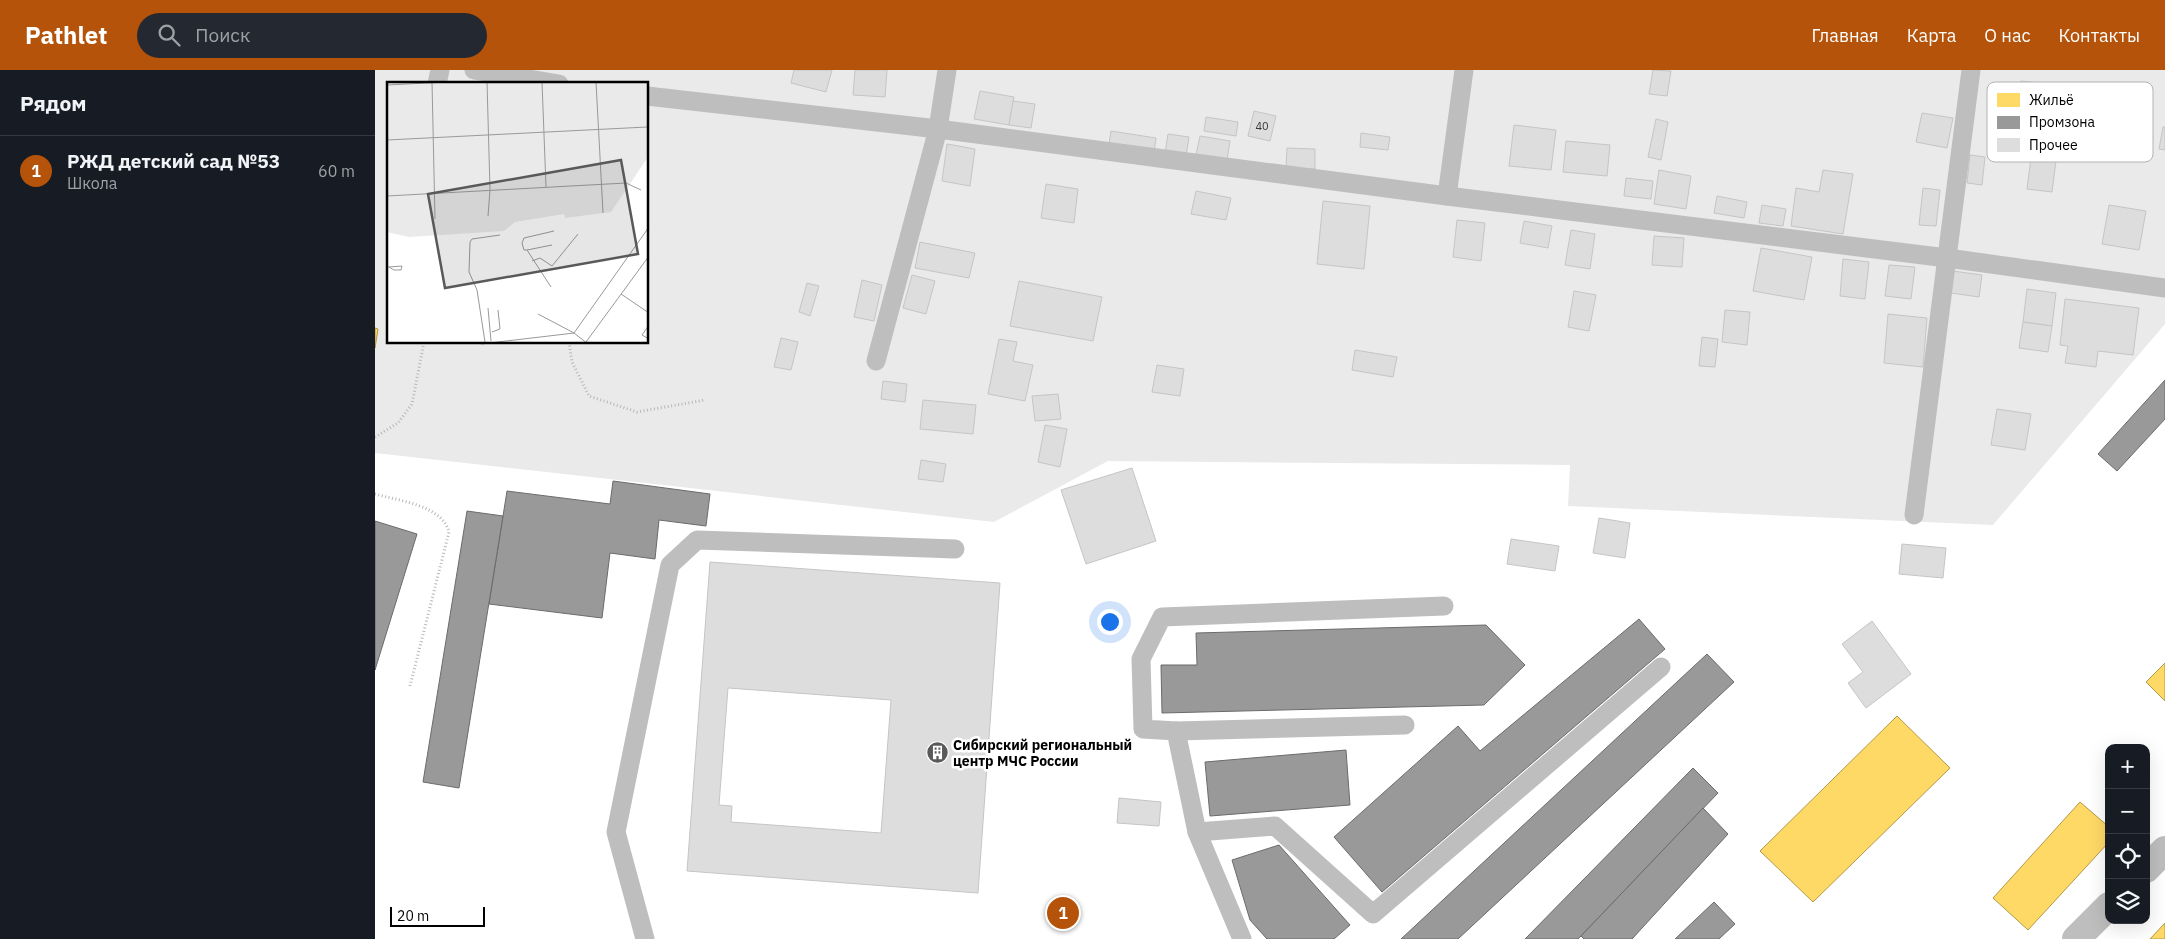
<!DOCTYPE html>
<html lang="ru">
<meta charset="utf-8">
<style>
body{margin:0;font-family:"IBM Plex Sans",sans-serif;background:#242831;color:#f1f3f6}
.controls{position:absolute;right:15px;bottom:15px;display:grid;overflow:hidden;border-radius:10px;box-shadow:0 5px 20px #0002}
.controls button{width:45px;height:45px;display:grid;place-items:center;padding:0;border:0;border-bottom:1px solid #363941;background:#171b24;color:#f1f3f6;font:25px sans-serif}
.scale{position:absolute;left:15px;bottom:12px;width:95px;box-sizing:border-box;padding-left:5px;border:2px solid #000;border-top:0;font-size:14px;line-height:18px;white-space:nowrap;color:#000;-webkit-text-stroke:4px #fff;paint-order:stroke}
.you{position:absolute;left:734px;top:551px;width:18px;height:18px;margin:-12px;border:4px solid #fff;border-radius:50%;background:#1a73e8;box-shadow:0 0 0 8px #1a73e833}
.badge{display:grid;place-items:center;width:32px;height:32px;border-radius:50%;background:#b45309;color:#fff;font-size:16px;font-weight:700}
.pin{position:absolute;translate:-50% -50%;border:2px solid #fff;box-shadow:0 1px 5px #0006}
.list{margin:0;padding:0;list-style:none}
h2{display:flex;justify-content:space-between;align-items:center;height:65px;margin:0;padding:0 20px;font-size:21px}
h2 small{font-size:16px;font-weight:400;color:#9ea1a6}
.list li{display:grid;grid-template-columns:32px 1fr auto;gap:15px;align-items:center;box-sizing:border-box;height:70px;padding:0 20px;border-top:1px solid #363941}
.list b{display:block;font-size:19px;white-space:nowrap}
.list p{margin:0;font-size:16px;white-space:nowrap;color:#9ea1a6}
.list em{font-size:16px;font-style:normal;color:#9ea1a6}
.icon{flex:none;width:28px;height:28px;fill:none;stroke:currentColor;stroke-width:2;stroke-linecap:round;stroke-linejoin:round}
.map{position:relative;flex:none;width:1790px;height:869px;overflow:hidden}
header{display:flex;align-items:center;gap:30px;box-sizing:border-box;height:70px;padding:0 25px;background:#b45309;color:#fff}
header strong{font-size:24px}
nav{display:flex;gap:28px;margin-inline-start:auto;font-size:18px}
.search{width:350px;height:45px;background:#242831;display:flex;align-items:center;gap:12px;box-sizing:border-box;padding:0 18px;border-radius:28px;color:#9ea1a6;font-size:19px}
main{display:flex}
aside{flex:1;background:#171b24}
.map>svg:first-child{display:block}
</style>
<header>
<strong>Pathlet</strong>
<div class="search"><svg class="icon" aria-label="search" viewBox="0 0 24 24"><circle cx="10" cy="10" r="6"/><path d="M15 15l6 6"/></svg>Поиск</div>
<nav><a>Главная</a><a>Карта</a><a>О нас</a><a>Контакты</a></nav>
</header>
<main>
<aside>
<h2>Рядом<small></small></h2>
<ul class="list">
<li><span class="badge">1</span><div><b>РЖД детский сад №53</b><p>Школа</p></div><em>60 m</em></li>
</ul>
</aside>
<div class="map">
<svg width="1790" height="869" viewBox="0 0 1790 869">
<rect width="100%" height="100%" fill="#fff"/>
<!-- green -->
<path fill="#eaeaea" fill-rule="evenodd" d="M0,0H1790V254L1618,455L1193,436L1195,395L733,391L619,452L0,383ZM14,14H272V272H14Z"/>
<!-- homes -->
<g fill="#ffd966" stroke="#b29847">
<polygon points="0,258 3,259 0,278"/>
<polygon points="1790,593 1790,631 1771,612"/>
<polygon points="1522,646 1575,698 1438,832 1385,781"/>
<polygon points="1705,732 1734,757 1734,772 1653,860 1618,828"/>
<polygon points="1790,853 1790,869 1775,869"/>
</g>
<!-- industry -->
<g fill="#999" stroke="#6b6b6b">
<polygon points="1790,310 1790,349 1742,401 1723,384"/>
<polygon points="238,411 335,424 331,456 284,450 280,489 235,483 227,548 114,534 132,421 235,434"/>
<polygon points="92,441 128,446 84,718 48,712"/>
<polygon points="0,451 42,464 0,600"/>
<polygon points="1264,549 1290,579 1007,822 959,767 1083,656 1105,681"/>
<polygon points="1111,555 1150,595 1109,635 787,643 786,595 822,595 821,563"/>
<polygon points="1332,584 1359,612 1083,869 1026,869"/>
<polygon points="971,680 975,735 835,746 830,692"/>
<polygon points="1318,698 1343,723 1206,866 1203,869 1150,869"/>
<polygon points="1328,738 1353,764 1257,869 1209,869 1206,866"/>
<polygon points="904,775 975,855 959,869 892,869 875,850 857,790"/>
<polygon points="1339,832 1360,854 1344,869 1300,869"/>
</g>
<!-- building -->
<g fill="#ddd" stroke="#c5c5c5" fill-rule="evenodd">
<polygon points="419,0 457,0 451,22 416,13"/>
<polygon points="480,0 512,0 510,27 478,25"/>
<polygon points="1278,0 1296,1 1292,26 1274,24"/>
<polygon points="1646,11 1672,14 1671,26 1687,28 1684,65 1618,59 1622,19 1645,21"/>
<polygon points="605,21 639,27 634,55 599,49"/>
<polygon points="638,31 660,34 656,58 634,55"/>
<polygon points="879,41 901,46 895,71 873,66"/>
<polygon points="1547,43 1578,48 1572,78 1541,72"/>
<polygon points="831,47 863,52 861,66 829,61"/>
<polygon points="1281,49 1293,52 1286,90 1273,87"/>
<polygon points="1139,55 1181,60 1176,100 1134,96"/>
<polygon points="1788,57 1790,57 1790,80 1784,79"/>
<polygon points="736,61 781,68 779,82 734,74"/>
<polygon points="986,63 1015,67 1013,80 985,77"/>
<polygon points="793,64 814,67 811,86 790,83"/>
<polygon points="825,66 855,71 852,90 821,85"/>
<polygon points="1191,71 1235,75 1232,106 1188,102"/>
<polygon points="572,74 600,79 595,116 567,111"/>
<polygon points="912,78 940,79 940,99 911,98"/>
<polygon points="1657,80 1682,83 1677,122 1652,119"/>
<polygon points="1595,85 1610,87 1607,115 1592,113"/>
<polygon points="1284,100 1316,106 1311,139 1279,134"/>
<polygon points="1448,100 1478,104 1468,164 1416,156 1421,118 1444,122"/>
<polygon points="1251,108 1278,111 1276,129 1249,126"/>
<polygon points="671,114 703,119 699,153 666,148"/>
<polygon points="1548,118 1565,120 1561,156 1544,155"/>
<polygon points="821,121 856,128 851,150 816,144"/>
<polygon points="1342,126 1372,132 1369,148 1339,143"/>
<polygon points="948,131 995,136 989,199 942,194"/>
<polygon points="1387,135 1411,139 1408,156 1384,153"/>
<polygon points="1734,135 1771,141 1764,180 1727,174"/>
<polygon points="1082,150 1110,153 1106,191 1078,187"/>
<polygon points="1149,151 1177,156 1173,178 1145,173"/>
<polygon points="1196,160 1220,164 1215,199 1190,195"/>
<polygon points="1279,166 1309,168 1307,197 1277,195"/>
<polygon points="545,172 600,183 594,208 540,198"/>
<polygon points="1386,178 1437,187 1429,230 1378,221"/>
<polygon points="1468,189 1494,192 1490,229 1465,226"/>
<polygon points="1514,195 1540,197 1536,229 1510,226"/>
<polygon points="1578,201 1607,205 1604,227 1576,223"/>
<polygon points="537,205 560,211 551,244 528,238"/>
<polygon points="487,210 507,215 499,251 479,247"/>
<polygon points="644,211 727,227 718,271 635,256"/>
<polygon points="432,213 444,216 435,246 424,242"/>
<polygon points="1652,219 1681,223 1677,256 1648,252"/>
<polygon points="1199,221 1221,225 1214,261 1193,257"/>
<polygon points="1690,229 1764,238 1758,285 1723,281 1721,297 1690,293 1693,276 1685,275"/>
<polygon points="1350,240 1375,242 1372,275 1347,272"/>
<polygon points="1513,244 1552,248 1548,297 1509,293"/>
<polygon points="1648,252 1677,256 1673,282 1644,278"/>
<polygon points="1327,267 1343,269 1340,297 1324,296"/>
<polygon points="406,268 423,272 416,300 399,297"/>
<polygon points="624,269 642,272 638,291 658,295 650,331 613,324"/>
<polygon points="980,280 1022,287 1018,307 977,300"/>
<polygon points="782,295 809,299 805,326 777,322"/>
<polygon points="508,311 532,314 530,332 506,329"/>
<polygon points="683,324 686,349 660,351 657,326"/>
<polygon points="548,330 601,335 598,364 545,359"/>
<polygon points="1622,339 1656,344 1650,380 1616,375"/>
<polygon points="670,355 692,359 685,397 663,392"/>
<polygon points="546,390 571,394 568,412 543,409"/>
<polygon points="757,398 781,471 711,494 686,420"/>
<polygon points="1224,448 1255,453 1250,488 1218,483"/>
<polygon points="1136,469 1184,476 1180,501 1132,494"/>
<polygon points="1527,474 1571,478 1568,508 1524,504"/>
<path d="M335,492L625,513L603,823L312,801ZM353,618L516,630L506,763L356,752L357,736L344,735Z"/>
<polygon points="1497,551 1536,604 1491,638 1473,613 1488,602 1467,574"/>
<polygon points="744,728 786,732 784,756 742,753"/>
</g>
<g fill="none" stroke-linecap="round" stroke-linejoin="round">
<!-- path -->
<g stroke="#b8b8b8" stroke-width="3" stroke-dasharray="1 2.5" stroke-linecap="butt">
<polyline points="194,272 197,292 214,326 262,342 330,330"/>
<polyline points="0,367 23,353 37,334 49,272"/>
<path d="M0,424C24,431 67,435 74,462L35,616"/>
</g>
<!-- service -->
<g stroke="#bebebe" stroke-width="19">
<polyline points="99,0 184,14"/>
<polyline points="62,14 65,0"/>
<polyline points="272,26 563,59 1072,126 1572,188 1790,218"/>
<polyline points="1072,126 1089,0"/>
<polyline points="501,291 563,59 572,0"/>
<polyline points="1539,445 1596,0"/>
<polyline points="801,661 1030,655"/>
<polyline points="822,762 900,756 998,844 1286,597"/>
<polyline points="270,869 241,762 295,495 322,470 580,479"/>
<polyline points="867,869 822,762 801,661 768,659 766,589 787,547 1069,536"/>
</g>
<!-- minor -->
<g stroke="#bebebe" stroke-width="28">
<polyline points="1771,799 1790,780"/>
<polyline points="1701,869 1734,836"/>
</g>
</g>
<!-- icons -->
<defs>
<symbol id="building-disc" viewBox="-11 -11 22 22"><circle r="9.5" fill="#595959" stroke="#fff"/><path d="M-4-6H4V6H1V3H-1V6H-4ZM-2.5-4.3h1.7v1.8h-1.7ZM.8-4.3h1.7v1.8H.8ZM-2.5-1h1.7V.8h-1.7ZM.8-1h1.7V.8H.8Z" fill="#fff"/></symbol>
</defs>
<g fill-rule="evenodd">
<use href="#building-disc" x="550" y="670" width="25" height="25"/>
</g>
<g text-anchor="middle" stroke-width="5" stroke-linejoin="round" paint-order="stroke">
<!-- number labels -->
<g font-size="11" fill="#373737">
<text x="887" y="60">40</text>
</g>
<!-- poi labels -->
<g font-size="14" font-weight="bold" fill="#000" stroke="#fff" text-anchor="start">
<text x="578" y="680">Сибирский региональный<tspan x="578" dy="16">центр МЧС России</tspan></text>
</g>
</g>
<!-- overview -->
<g transform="translate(12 12)">
<rect width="261" height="261" fill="#fff"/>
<path d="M0,0H261V75L224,130L178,136L177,132L128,140L117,149L22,155L0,150Z" fill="#eaeaea"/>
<path fill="none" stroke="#999" stroke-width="1" d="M45,0L48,137M100,0L103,108L101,134M155,0L159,105M209,0L216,131M0,3L59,0M0,58L260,45M0,114L239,101L254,108M140,168L165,163M145,179L153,176L165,184L191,152M0,184L7,188H14L15,184L2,185M164,205L140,168H137L135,161L137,156L167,149M234,212L262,231M101,226L104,259M151,232L187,251L262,145M262,243L255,253L262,257M105,250L113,247L111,228M98,260L90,208L82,190L83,160L85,157L113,153M199,260L262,174M94,262L187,251L201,262"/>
<path fill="#595959" fill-opacity="0.15" stroke="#595959" stroke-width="2.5" d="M234,78L251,172L58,206L41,112Z"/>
<rect width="261" height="261" fill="none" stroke="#000" stroke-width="2.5"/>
</g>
<!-- legend -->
<rect x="1612" y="12" width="166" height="80" rx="8" fill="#fff" stroke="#b2b2b2" stroke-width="1"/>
<rect x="1622" y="23" width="23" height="14" fill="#ffd966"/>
<rect x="1622" y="46" width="23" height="13" fill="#999"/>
<rect x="1622" y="68" width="23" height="14" fill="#ddd"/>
<g font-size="14" fill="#000">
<text x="1654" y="35">Жильё</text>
<text x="1654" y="57">Промзона</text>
<text x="1654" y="80">Прочее</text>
</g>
</svg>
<div class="controls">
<button>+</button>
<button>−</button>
<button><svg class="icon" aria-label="locate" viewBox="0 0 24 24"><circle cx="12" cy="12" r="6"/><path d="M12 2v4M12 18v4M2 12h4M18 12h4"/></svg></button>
<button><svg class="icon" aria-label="layers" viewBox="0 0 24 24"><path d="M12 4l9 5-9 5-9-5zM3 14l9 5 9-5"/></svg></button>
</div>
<div class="scale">20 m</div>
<div class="you"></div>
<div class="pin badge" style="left:688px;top:843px">1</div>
</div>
</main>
